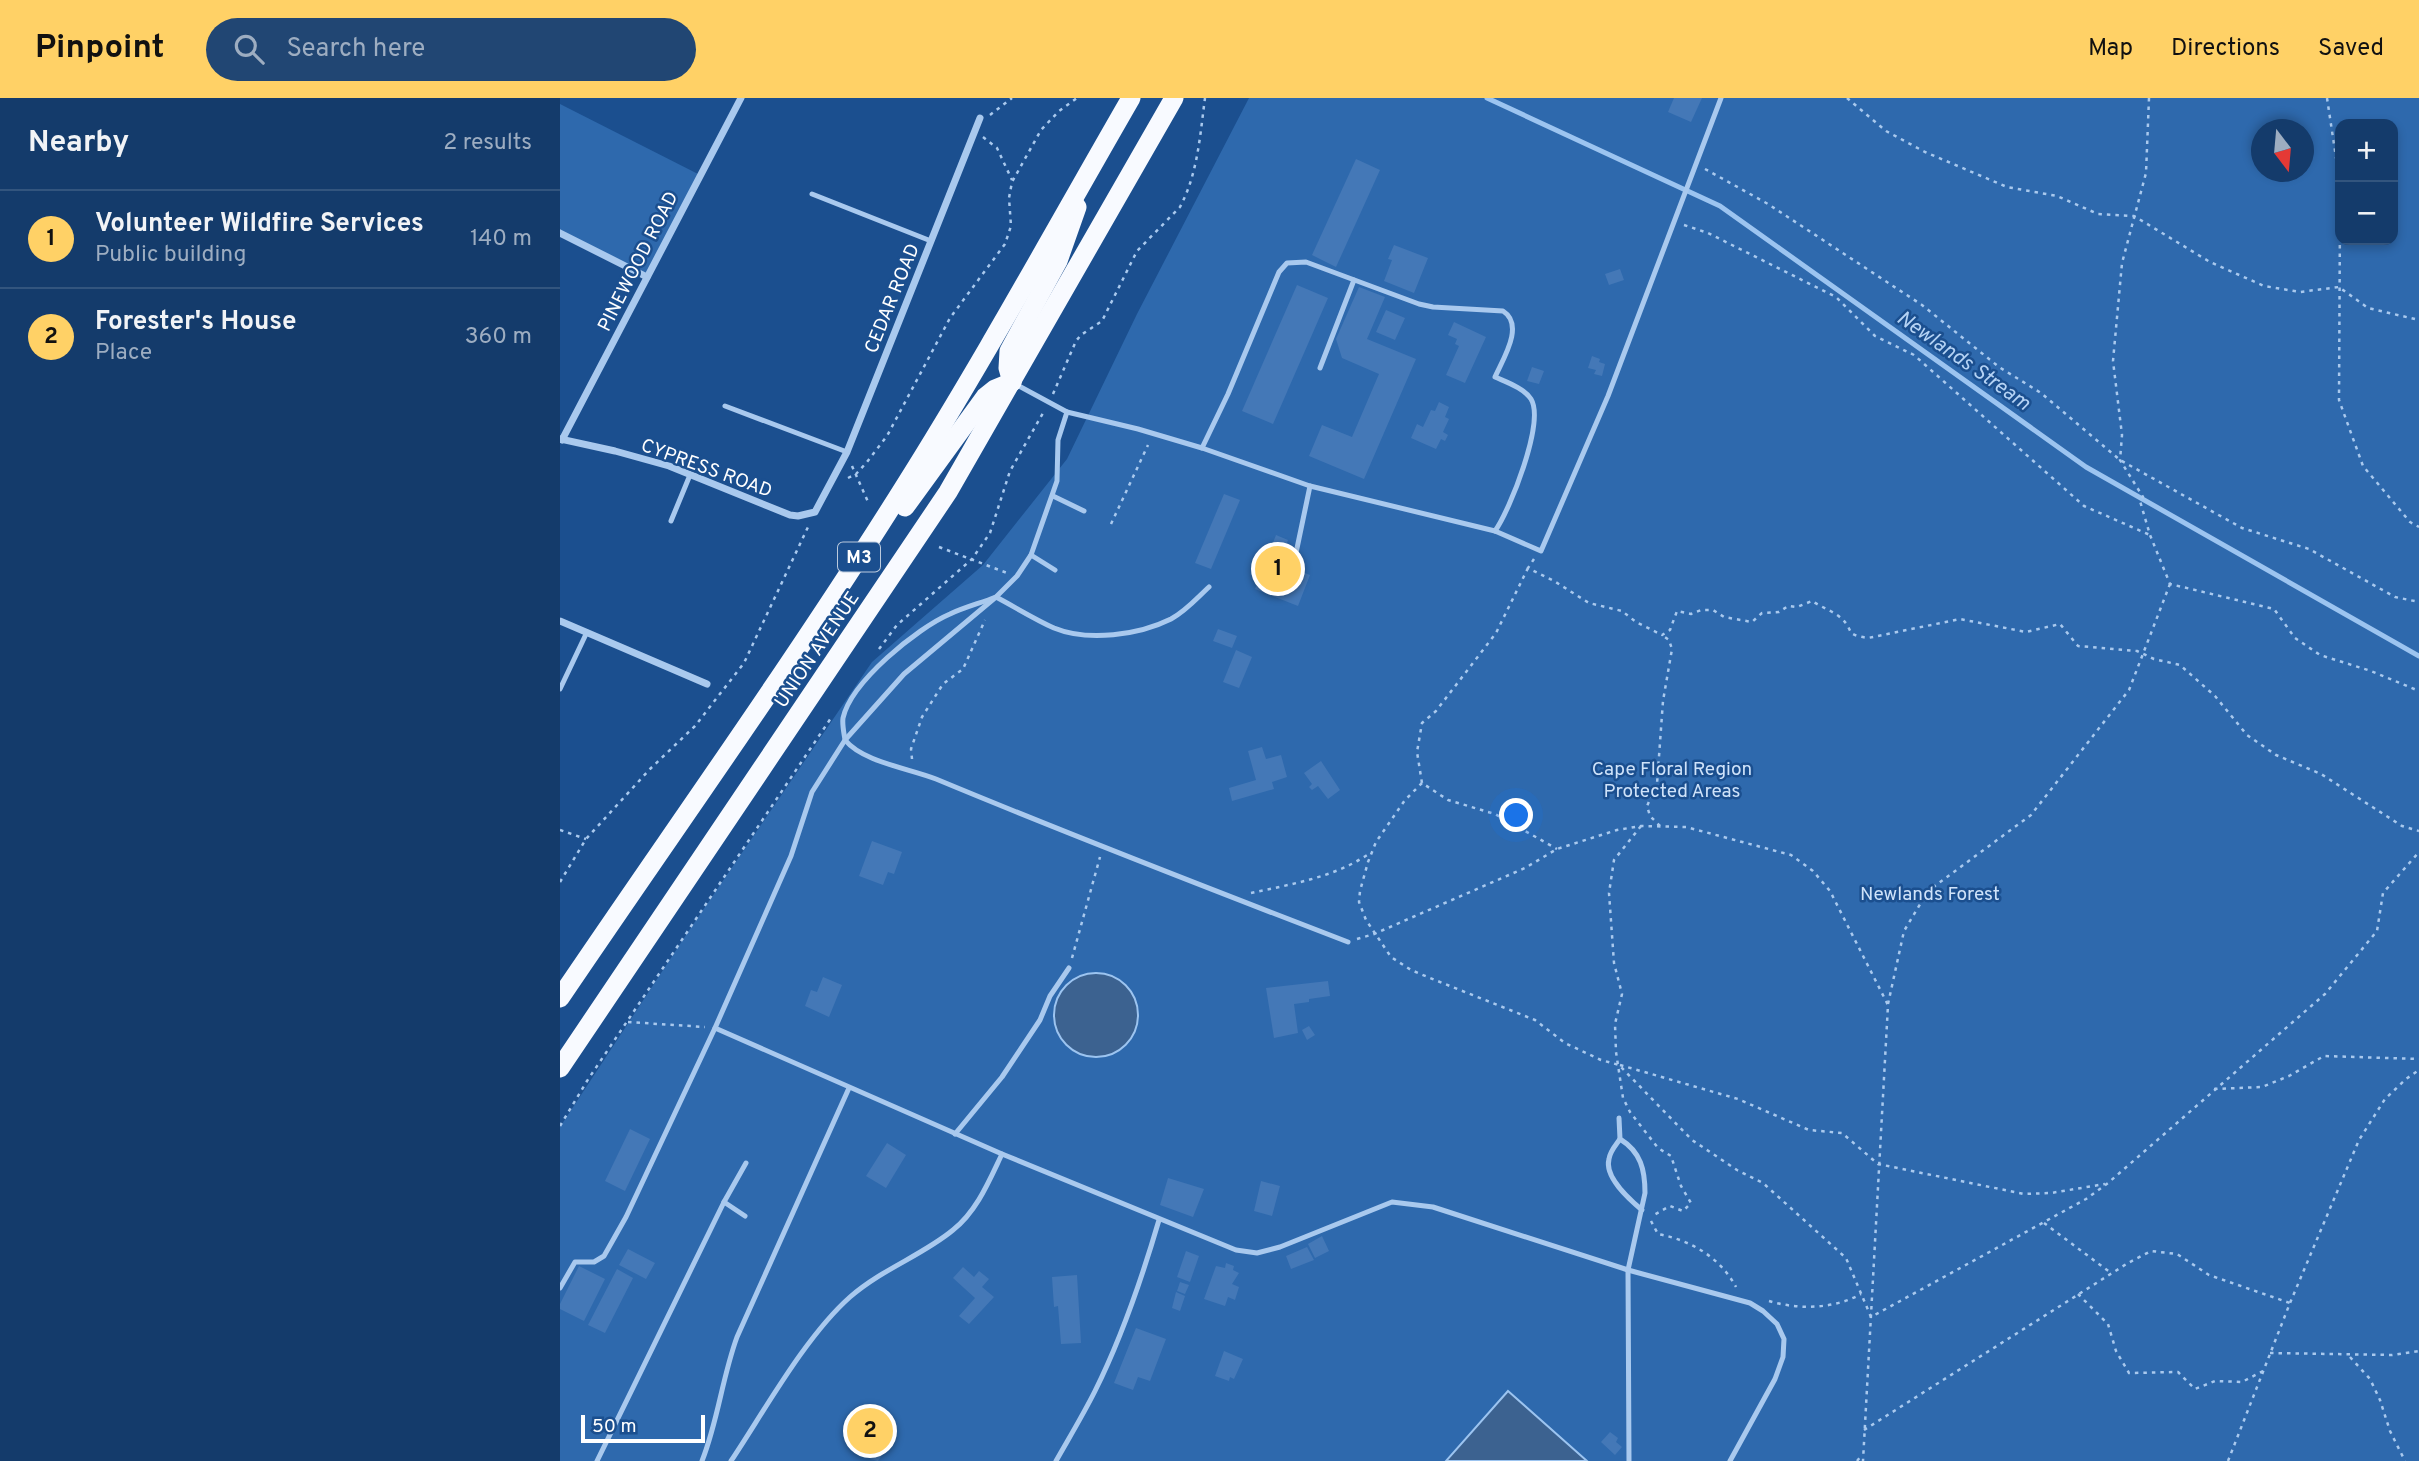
<!DOCTYPE html>
<meta charset="utf-8">
<style>
body{margin:0;font-family:Overpass,sans-serif;background:#214673;color:#f1f3f6}
.controls{position:absolute;right:21px;top:21px;display:grid;overflow:hidden;border-radius:14px;box-shadow:0 4px 10px #0003}
.controls button{width:63px;height:63px;display:grid;place-items:center;padding:0;border:0;border-bottom:2px solid #33557e;background:#143b6b;color:#f1f3f6;font:35px sans-serif}
.compass{position:absolute;left:1691px;top:21px;width:63px;height:63px;border-radius:50%;background:#143b6b;box-shadow:0 4px 10px #0003;rotate:164deg}
.scale{position:absolute;left:21px;bottom:18px;width:124px;box-sizing:border-box;padding-left:7px;border:4px solid #fff;border-top:0;font-size:19px;line-height:24px;white-space:nowrap;color:#fff;-webkit-text-stroke:5px #1b4f8f;paint-order:stroke}
.you{position:absolute;left:957px;top:718px;width:24px;height:24px;margin:-18px;border:5px solid #fff;border-radius:50%;background:#1a73e8;box-shadow:0 0 0 10px #1a73e833}
.badge{display:grid;place-items:center;width:46px;height:46px;border-radius:50%;background:#ffd166;color:#111;font-size:23px;font-weight:700}
.pin{position:absolute;translate:-50% -50%;border:4px solid #fff;box-shadow:0 2px 7px #0006}
.list{margin:0;padding:0;list-style:none}
h2{display:flex;justify-content:space-between;align-items:center;height:91px;margin:0;padding:0 28px;font-size:30px}
h2 small{font-size:23px;font-weight:400;color:#9dadc1}
.list li{display:grid;grid-template-columns:46px 1fr auto;gap:21px;align-items:center;box-sizing:border-box;height:98px;padding:0 28px;border-top:2px solid #33557e}
.list b{display:block;font-size:26px;white-space:nowrap}
.list p{margin:0;font-size:23px;white-space:nowrap;color:#9dadc1}
.list em{font-size:23px;font-style:normal;color:#9dadc1}
.icon{flex:none;width:38px;height:38px;fill:none;stroke:currentColor;stroke-width:2;stroke-linecap:round;stroke-linejoin:round}
.map{position:relative;flex:none;width:1859px;height:1363px;overflow:hidden}
header{display:flex;align-items:center;gap:42px;box-sizing:border-box;height:98px;padding:0 35px;background:#ffd166;color:#111}
header strong{font-size:33px}
nav{display:flex;gap:38px;margin-inline-start:auto;font-size:24px}
.search{width:490px;height:63px;background:#214673;display:flex;align-items:center;gap:18px;box-sizing:border-box;padding:0 24px;border-radius:38px;color:#9dadc1;font-size:26px}
main{display:flex}
aside{flex:1;background:#143b6b}
.map>svg:first-child{display:block}
</style>
<header>
<strong>Pinpoint</strong>
<div class="search"><svg class="icon" aria-label="search" viewBox="0 0 24 24"><circle cx="10" cy="10" r="6"/><path d="M15 15l6 6"/></svg>Search here</div>
<nav><a>Map</a><a>Directions</a><a>Saved</a></nav>
</header>
<main>
<aside>
<h2>Nearby<small>2 results</small></h2>
<ul class="list">
<li><span class="badge">1</span><div><b>Volunteer Wildfire Services</b><p>Public building</p></div><em>140 m</em></li>
<li><span class="badge">2</span><div><b>Forester's House</b><p>Place</p></div><em>360 m</em></li>
</ul>
</aside>
<div class="map">
<svg width="1859" height="1363" viewBox="0 0 1859 1363">
<rect width="100%" height="100%" fill="#1b4f8f"/>
<!-- green -->
<g fill="#2e69ad" fill-rule="evenodd">
<path d="M689,0H1859V1363H0V1029L126,837L312,564L423,467L507,361L577,216ZM1780,26H1833V142H1780ZM1702,32H1744V74H1702Z"/>
<polygon points="0,6 140,77 87,179 0,135"/>
</g>
<!-- water -->
<g fill="#3c6290" stroke="#9cc4f0" stroke-width="2">
<circle cx="536" cy="917" r="42"/>
<polygon points="948,1293 1027,1363 886,1363"/>
</g>
<g fill="none" stroke-linecap="round" stroke-linejoin="round">
<!-- stream -->
<polyline stroke="#9cc4f0" stroke-width="5" points="927,0 1160,108 1526,369 1859,558"/>
</g>
<!-- building -->
<g fill="#4478b7">
<polygon points="1114,0 1142,0 1131,24 1108,14"/>
<polygon points="796,61 820,72 776,169 752,157"/>
<polygon points="834,147 868,160 854,195 824,183 832,162 828,161"/>
<polygon points="1060,171 1064,182 1049,187 1045,176"/>
<polygon points="737,187 768,200 713,326 682,313"/>
<polygon points="799,189 825,199 807,241 856,261 804,381 749,358 762,327 792,339 819,276 782,260 776,241"/>
<polygon points="826,212 845,220 835,242 816,234"/>
<polygon points="894,224 926,239 905,285 886,277 899,248 895,246 897,241 888,237"/>
<polygon points="1032,258 1040,261 1039,264 1045,266 1042,278 1034,276 1036,272 1028,270"/>
<polygon points="972,269 984,273 979,286 967,283"/>
<polygon points="879,304 889,309 885,319 889,321 883,334 888,337 885,343 881,341 876,351 851,340 857,326 863,329 871,312 875,313"/>
<polygon points="664,396 680,402 651,471 635,465"/>
<polygon points="716,437 728,442 719,465 750,477 738,508 695,491"/>
<polygon points="658,531 677,538 672,550 653,543"/>
<polygon points="676,552 692,559 679,590 663,584"/>
<polygon points="702,649 706,661 721,657 727,679 712,684 714,691 672,703 669,690 696,682 688,653"/>
<polygon points="761,663 780,692 768,701 758,688 752,692 749,689 752,686 744,675"/>
<polygon points="312,743 342,754 334,776 328,774 323,787 299,778"/>
<polygon points="263,879 282,887 269,919 245,908 251,892 257,894"/>
<polygon points="768,883 770,898 749,901 749,904 734,906 738,935 714,940 706,890"/>
<polygon points="749,928 755,937 747,942 742,932"/>
<polygon points="70,1031 90,1041 65,1093 45,1083"/>
<polygon points="327,1045 346,1057 326,1090 306,1078"/>
<polygon points="608,1080 644,1091 633,1119 600,1107"/>
<polygon points="701,1083 720,1088 712,1118 694,1113"/>
<polygon points="762,1138 769,1153 755,1160 748,1146"/>
<polygon points="747,1149 754,1162 731,1171 726,1158"/>
<polygon points="68,1151 95,1165 86,1181 59,1167"/>
<polygon points="626,1153 639,1158 630,1184 617,1179"/>
<polygon points="666,1165 674,1168 673,1172 679,1175 672,1186 679,1189 675,1202 668,1199 665,1208 644,1201 656,1168 665,1170"/>
<polygon points="19,1168 45,1181 24,1223 0,1211 0,1206"/>
<polygon points="403,1169 414,1179 419,1173 429,1181 422,1189 434,1199 409,1226 399,1218 415,1200 393,1180"/>
<polygon points="57,1171 73,1180 45,1235 28,1227"/>
<polygon points="517,1177 521,1245 501,1246 498,1208 494,1209 492,1179"/>
<polygon points="620,1184 629,1187 625,1196 617,1193"/>
<polygon points="616,1194 625,1198 620,1213 612,1210"/>
<polygon points="576,1230 606,1241 590,1283 578,1279 573,1292 554,1285"/>
<polygon points="664,1253 683,1261 674,1281 670,1279 669,1283 655,1278"/>
<polygon points="304,1309 333,1326 323,1343 329,1347 318,1363 310,1361 313,1356 286,1341"/>
<polygon points="1050,1334 1058,1340 1056,1344 1062,1349 1055,1357 1041,1344"/>
</g>
<g fill="none" stroke-linecap="round" stroke-linejoin="round">
<!-- path -->
<g stroke="#a9c9ee" stroke-width="2.5" stroke-dasharray="3.5 5" stroke-linecap="butt">
<polyline points="1287,0 1326,33 1365,54 1447,89 1497,98 1538,116 1574,118 1650,164 1704,188 1740,194 1779,189 1808,210 1859,222"/>
<polyline points="1589,0 1586,75 1562,165 1553,263 1562,337 1560,362 1583,399 1580,403 1590,437 1610,486 1714,511 1735,540 1760,557 1811,573 1859,593"/>
<polyline points="1767,0 1780,86"/>
<polyline points="430,17 452,0"/>
<polyline points="423,39 437,50 452,82"/>
<polyline points="1145,71 1208,106 1362,207 1439,269 1481,295 1560,362 1682,430 1749,451 1835,499 1859,504"/>
<polyline points="1780,113 1779,302 1803,368 1850,424 1859,429"/>
<polyline points="1124,127 1148,135 1276,199 1315,238 1354,257 1524,408 1590,437"/>
<path d="M493,296L516,243L521,237L542,223L577,153L620,109C638,75 640,37 645,0"/>
<polyline points="292,368 309,406"/>
<polyline points="288,380 296,376 307,364 327,338 390,220 445,146 451,128 449,100 452,84 481,32 499,13 517,0"/>
<polyline points="551,426 588,347"/>
<polyline points="379,449 447,475"/>
<path d="M974,461L968,470L994,483L1029,505L1062,513L1076,524L1102,537L1110,532L1117,513L1131,516L1141,512H1153L1164,519L1192,524L1202,515L1219,514L1228,508L1237,509L1252,503C1261,509 1275,514 1282,521C1295,533 1283,536 1308,540L1400,521L1466,534L1500,526L1518,548L1577,553L1594,561L1620,567L1655,598L1687,637L1716,657L1761,676L1842,728L1859,733"/>
<polyline points="968,470 936,535 876,613 862,625 857,654 862,685 888,702 935,716 997,751"/>
<polyline points="319,551 337,527 412,461 430,435 450,373 483,315"/>
<polyline points="352,661 351,651 362,619 383,586 403,571 425,522"/>
<polyline points="862,685 845,702 816,744 808,764 800,793 799,804 806,822 831,859 851,872 875,882 975,922 1005,945 1041,962 1059,967 1132,1042 1177,1072 1203,1085 1286,1160 1311,1219 1526,1101 1548,1085 1765,896 1817,833 1823,795 1859,754"/>
<polyline points="1081,728 1054,762 1049,795 1054,865 1062,896 1055,926 1056,954 1063,1000 1070,1014 1098,1050 1111,1058 1121,1088 1131,1105 1123,1113 1110,1108 1092,1118"/>
<polyline points="1100,728 1090,718 1087,708 1097,686 1103,603 1112,551 1109,542 1102,537"/>
<polyline points="0,732 26,741"/>
<polyline points="0,784 26,741 90,671 135,628 184,565 248,429"/>
<path d="M691,795C732,786 776,779 810,755"/>
<polyline points="797,841 814,836 965,770 997,751 1057,732 1081,728 1126,729 1231,757 1253,773 1270,793 1328,907 1303,1363"/>
<polyline points="512,860 540,759"/>
<polyline points="1328,906 1344,833 1368,793 1471,717 1569,592 1610,486"/>
<polyline points="68,924 145,929"/>
<polyline points="1060,967 1178,1001 1249,1032 1282,1035 1318,1066 1464,1096 1491,1095 1545,1086"/>
<polyline points="1654,991 1702,989 1729,978 1764,958 1859,961"/>
<polyline points="0,1028 27,983 271,620"/>
<path d="M1091,1123L1098,1136C1130,1142 1160,1159 1176,1189"/>
<polyline points="1484,1125 1551,1175"/>
<polyline points="1518,1196 1548,1226 1556,1253 1569,1275 1618,1274 1635,1291 1655,1283 1682,1284 1703,1273"/>
<path d="M1209,1203C1239,1212 1274,1211 1301,1196"/>
<polyline points="1710,1255 1832,1257 1859,1253"/>
<polyline points="1790,1259 1810,1281 1820,1302 1830,1333 1845,1363"/>
<polyline points="1304,1332 1568,1165 1591,1153 1617,1156 1649,1177 1730,1205"/>
<polyline points="1297,1363 1302,1357"/>
<polyline points="1668,1363 1730,1205 1799,1042 1825,1001 1846,981 1859,972"/>
</g>
<!-- service -->
<g stroke="#a9c9ee" stroke-width="5">
<polyline points="252,96 371,143"/>
<polyline points="760,270 794,182"/>
<polyline points="457,287 507,314 578,331 642,350 750,388 935,433 981,453 1048,298 1161,0"/>
<polyline points="165,308 287,354"/>
<path d="M642,350L668,296L719,174L727,165L746,164L859,206L873,209L943,213C965,227 943,261 935,279C946,284 964,290 971,301C985,324 950,412 935,433"/>
<polyline points="493,398 524,413"/>
<polyline points="111,423 130,377"/>
<polyline points="736,455 750,388"/>
<polyline points="471,457 495,472"/>
<path d="M649,489C637,500 626,513 611,521C579,537 528,544 494,530C474,521 455,509 436,499C421,505 405,509 390,516C357,530 291,584 283,620C282,627 284,635 285,642C303,664 348,670 376,681C513,738 650,791 788,844"/>
<polyline points="0,591 27,534"/>
<polyline points="155,930 442,1056"/>
<path d="M1059,1020L1060,1041C1081,1054 1085,1072 1085,1095L1068,1172L1069,1363"/>
<polyline points="395,1036 442,979 480,922 490,898 509,870"/>
<path d="M1060,1041C1056,1047 1050,1053 1049,1061C1044,1079 1069,1101 1082,1112"/>
<polyline points="164,1104 185,1118"/>
<polyline points="0,1190 15,1164 34,1164 44,1158 66,1119 155,930 231,758 252,694 285,642 344,576 436,499 457,478 471,457 497,383 498,342 507,314"/>
<polyline points="37,1363 164,1104 186,1065"/>
<path d="M142,1363C158,1323 162,1280 177,1239L289,990"/>
<path d="M171,1363C205,1312 245,1239 290,1199C322,1171 363,1157 393,1132C417,1113 429,1083 442,1056L676,1152L697,1155L720,1149L832,1104L873,1109L1068,1172L1190,1205L1203,1213L1217,1226L1224,1241L1223,1259L1215,1281L1170,1363"/>
<path d="M496,1363C509,1340 523,1317 535,1293C562,1239 582,1180 599,1122"/>
</g>
<!-- minor -->
<g stroke="#a9c9ee" stroke-width="7">
<polyline points="0,135 87,179"/>
<polyline points="0,341 55,353 109,368 230,417 238,418 255,414 287,354 420,20"/>
<polyline points="2,342 181,0"/>
<polyline points="0,523 147,586"/>
</g>
<!-- trunk -->
<g stroke="#f8faff" stroke-width="19">
<polyline points="452,284 448,270 449,253 498,163 517,109"/>
<polyline points="345,409 425,299 435,291 452,284"/>
<path d="M0,900C115,730 235,563 344,389C424,262 496,130 571,0"/>
<polyline points="0,970 388,394 614,0"/>
</g>
</g>
<g text-anchor="middle" stroke-width="5" stroke-linejoin="round" paint-order="stroke">
<!-- shield labels -->
<rect fill="#1b4f8f" stroke="#bbcadd" stroke-width="2" x="278" y="444.5" width="42" height="29" rx="5"/>
<g font-size="18" font-weight="bold" fill="#fff">
<text x="299" y="465">M3</text>
</g>
<!-- street labels -->
<g font-size="19" fill="#fff" stroke="#1b4f8f">
<text transform="translate(77 163) rotate(-63)" y="7">PINEWOOD ROAD</text>
<text transform="translate(331 200) rotate(-68)" y="7">CEDAR ROAD</text>
<text transform="translate(147 369) rotate(20)" y="7">CYPRESS ROAD</text>
<text transform="translate(256 551) rotate(-56)" y="7">UNION AVENUE</text>
</g>
<!-- park labels -->
<g font-size="19" fill="#cfe3fa" stroke="#1b4f8f">
<text x="1112" y="677">Cape Floral Region<tspan x="1112" dy="22">Protected Areas</tspan></text>
<text x="1370" y="802">Newlands Forest</text>
</g>
<!-- water labels -->
<g font-size="21" font-style="italic" fill="#b5d3f5" stroke="#1b4f8f">
<text transform="translate(1404 262) rotate(35)" y="7">Newlands Stream</text>
</g>
</g>
</svg>
<div class="controls">
<button>+</button>
<button>−</button>
</div>
<svg class="compass" viewBox="-18 -18 36 36"><path d="M0-13l5 13h-10z" fill="#e53935"/><path d="M0 13l5-13h-10z" fill="#9dadc1"/></svg>
<div class="scale">50 m</div>
<div class="you"></div>
<div class="pin badge" style="left:718px;top:471px">1</div>
<div class="pin badge" style="left:310px;top:1333px">2</div>
</div>
</main>
